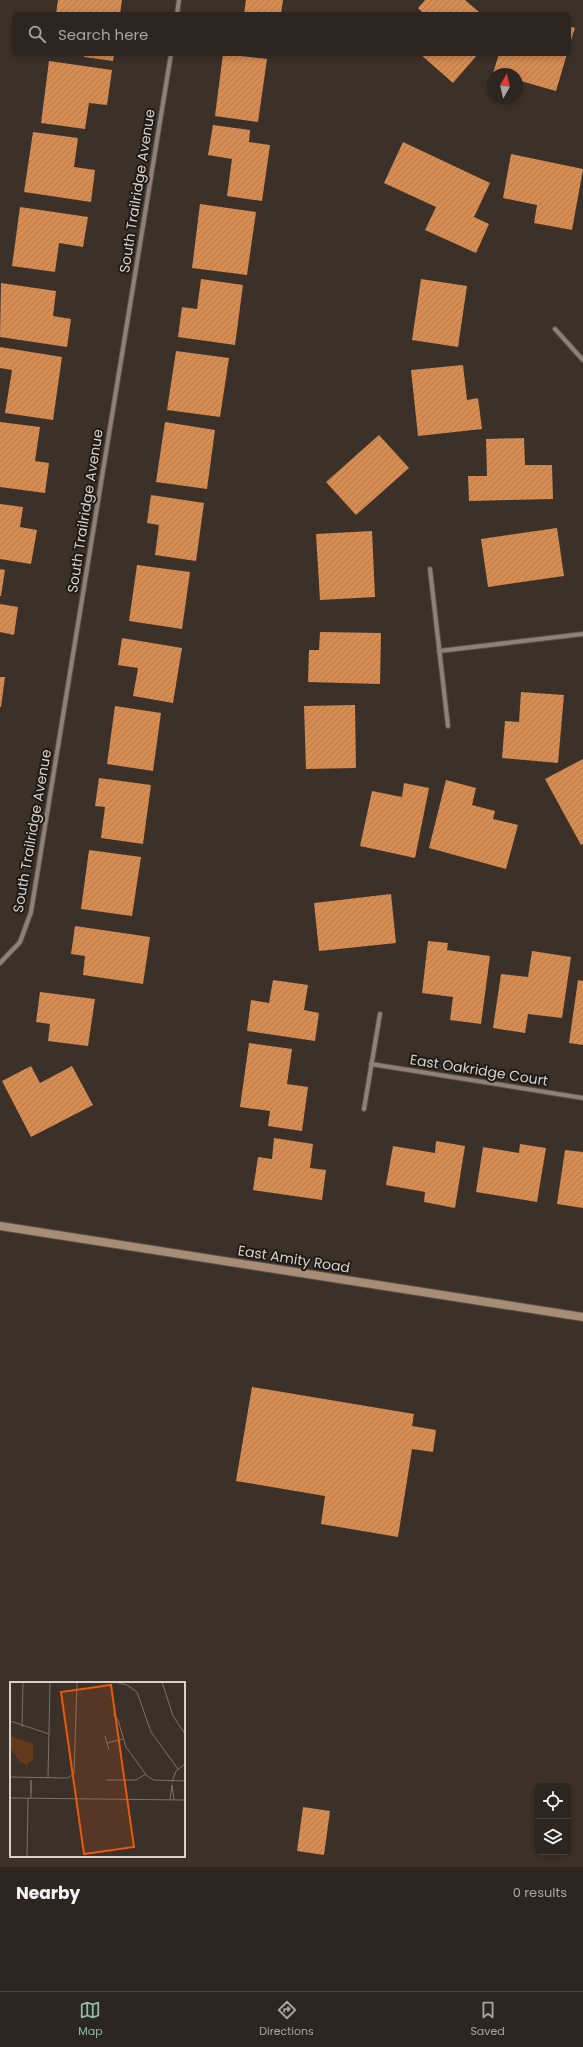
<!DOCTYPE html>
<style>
body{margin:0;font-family:Poppins,sans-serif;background:#39312c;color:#f1f3f6}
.controls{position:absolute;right:12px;bottom:12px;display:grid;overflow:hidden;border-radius:6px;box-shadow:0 2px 6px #0003}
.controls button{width:36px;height:36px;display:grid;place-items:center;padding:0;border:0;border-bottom:1px solid #48423d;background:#2d251f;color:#f1f3f6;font:20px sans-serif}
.compass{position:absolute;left:487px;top:68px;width:36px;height:36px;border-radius:50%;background:#2d251f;box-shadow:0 2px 6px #0003;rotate:8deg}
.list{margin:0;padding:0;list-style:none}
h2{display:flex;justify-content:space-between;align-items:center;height:52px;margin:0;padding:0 16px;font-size:17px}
h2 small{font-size:13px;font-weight:400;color:#a7a5a4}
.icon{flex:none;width:22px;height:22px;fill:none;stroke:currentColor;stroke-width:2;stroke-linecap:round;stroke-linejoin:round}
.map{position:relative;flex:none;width:583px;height:1867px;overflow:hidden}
.search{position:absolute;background:#2d251f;box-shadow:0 2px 6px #0003;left:12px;right:12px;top:12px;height:44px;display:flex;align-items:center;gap:10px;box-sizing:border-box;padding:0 14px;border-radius:6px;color:#a7a5a4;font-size:15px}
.sheet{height:124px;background:#2d251f}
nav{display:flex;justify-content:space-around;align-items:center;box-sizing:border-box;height:56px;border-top:1px solid #48423d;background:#2d251f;font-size:11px;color:#a7a5a4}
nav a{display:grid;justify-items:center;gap:2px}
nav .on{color:#8abfa5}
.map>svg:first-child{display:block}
</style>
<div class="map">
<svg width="583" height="1867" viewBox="0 0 583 1867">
<defs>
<pattern id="building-hatch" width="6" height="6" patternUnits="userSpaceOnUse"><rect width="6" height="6" fill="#d48d55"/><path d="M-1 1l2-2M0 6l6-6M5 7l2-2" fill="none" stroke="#af794f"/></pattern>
</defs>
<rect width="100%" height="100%" fill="#3c3129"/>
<!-- building -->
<g fill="url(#building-hatch)">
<polygon points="58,0 122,0 120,14 56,14"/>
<polygon points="246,0 283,0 281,14 244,14"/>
<polygon points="425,0 465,0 479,12 478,14 424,14 418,8"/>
<polygon points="569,26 575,28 569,46"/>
<polygon points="85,54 114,54 113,61 84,57"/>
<polygon points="223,54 267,59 258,122 215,116"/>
<polygon points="420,54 478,54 453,83"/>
<polygon points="499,54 567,54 556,91 517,80 517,74 493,73"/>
<polygon points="49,61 112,70 107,105 89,103 85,129 41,123"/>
<polygon points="213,125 250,130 249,142 270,145 262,201 227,196 232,159 208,155"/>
<polygon points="33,132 78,138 74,167 95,170 91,202 24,192"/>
<polygon points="403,142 490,183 474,217 489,224 476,253 425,230 436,207 384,183"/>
<polygon points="511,154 583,169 572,230 534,223 537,205 503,198"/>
<polygon points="200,204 256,212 247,275 192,268"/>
<polygon points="20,207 88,217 83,247 59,243 55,272 12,266"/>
<polygon points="201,279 243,285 235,345 178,337 182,307 197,309"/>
<polygon points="421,279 467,286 458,347 412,340"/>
<polygon points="1,283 56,291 53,316 71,319 67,347 0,337"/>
<polygon points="0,347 62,357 53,420 5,413 12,370 0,368"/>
<polygon points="176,351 229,358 220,417 167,410"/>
<polygon points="463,365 467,400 478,398 482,429 418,436 411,370"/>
<polygon points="0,422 40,427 35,461 49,463 45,493 0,487"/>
<polygon points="165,422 215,430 207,489 156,482"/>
<polygon points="379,435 409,468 356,515 326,482"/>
<polygon points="524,438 525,465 552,465 553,499 469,501 468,476 487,476 486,439"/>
<polygon points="151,495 204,503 196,561 155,555 159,525 147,523"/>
<polygon points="0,504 23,507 20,527 37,530 31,564 0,559"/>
<polygon points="557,528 564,576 488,587 481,539"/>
<polygon points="372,531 375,597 320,600 316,534"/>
<polygon points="137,565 190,572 182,629 129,621"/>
<polygon points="0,569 5,570 1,596 0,596"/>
<polygon points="0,604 18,607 14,635 0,632"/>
<polygon points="320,632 381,633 380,684 308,682 309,650 319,650"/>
<polygon points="122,638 182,648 173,703 133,696 138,668 118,665"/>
<polygon points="0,677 5,677 1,707 0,707"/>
<polygon points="521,692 564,695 558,763 502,758 505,721 519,722"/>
<polygon points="355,705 356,768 306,769 304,706"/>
<polygon points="115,706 161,713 153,771 107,764"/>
<polygon points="583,759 583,844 581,845 545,779"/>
<polygon points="99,778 151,785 143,844 101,838 105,807 95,806"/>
<polygon points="446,780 476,788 472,805 495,811 493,819 518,825 506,869 429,848"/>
<polygon points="404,783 429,788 415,858 360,846 372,791 402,797"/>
<polygon points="89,850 141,857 132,916 81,909"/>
<polygon points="391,894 396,943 319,951 314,903"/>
<polygon points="75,926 150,937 143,984 83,975 85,956 71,954"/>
<polygon points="428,941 448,943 447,950 490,956 481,1024 450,1020 453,997 422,993"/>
<polygon points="532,951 571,957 562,1018 528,1014 525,1033 493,1028 501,974 528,977"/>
<polygon points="273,980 308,985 304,1010 319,1013 315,1041 247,1031 251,1000 269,1003"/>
<polygon points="578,980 583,981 583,1045 569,1043"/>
<polygon points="40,992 95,999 88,1046 48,1041 50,1024 36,1022"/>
<polygon points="249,1043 292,1049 287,1084 308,1087 302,1131 268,1126 270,1111 240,1107"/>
<polygon points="31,1066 40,1083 72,1066 93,1105 31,1137 2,1081"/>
<polygon points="274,1138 313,1144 310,1168 326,1170 322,1200 253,1190 258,1157 272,1159"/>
<polygon points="436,1141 465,1146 455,1208 424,1202 425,1192 386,1185 393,1146 435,1153"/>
<polygon points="520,1144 546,1148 537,1202 476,1192 483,1147 519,1153"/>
<polygon points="565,1150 583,1152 583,1208 557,1204"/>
<polygon points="252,1387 414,1414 412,1426 436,1430 433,1452 412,1449 398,1537 321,1524 325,1496 236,1481"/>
<polygon points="303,1807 330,1811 324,1855 297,1851"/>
</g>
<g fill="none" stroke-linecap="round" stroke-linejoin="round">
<defs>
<g id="street">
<polyline points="177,14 179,0"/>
<polyline points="555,329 583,360"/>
<polyline points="430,569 448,726"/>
<polyline points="439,651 583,634"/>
<polyline points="0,963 20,942 31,912 171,54"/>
<polyline points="371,1064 583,1098"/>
<polyline points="364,1109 380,1014"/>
</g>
<polyline id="secondary" points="0,1226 583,1317"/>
</defs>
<!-- street casing -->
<use href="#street" stroke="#595049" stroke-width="6"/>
<!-- secondary casing -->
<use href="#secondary" stroke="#595049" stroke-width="10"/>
<!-- street -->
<use href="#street" stroke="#8e8177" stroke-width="4"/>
<!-- secondary -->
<use href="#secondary" stroke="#a78c76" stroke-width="8"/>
</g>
<g text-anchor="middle" stroke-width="4" stroke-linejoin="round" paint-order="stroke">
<!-- street labels -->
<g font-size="14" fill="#d7d0cb" stroke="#1f1a16">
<text transform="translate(137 191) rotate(-81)" y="5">South Trailridge Avenue</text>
<text transform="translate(85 511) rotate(-81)" y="5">South Trailridge Avenue</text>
<text transform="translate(32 831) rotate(-80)" y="5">South Trailridge Avenue</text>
<text transform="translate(479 1070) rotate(9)" y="5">East Oakridge Court</text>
<text transform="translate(294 1259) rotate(9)" y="5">East Amity Road</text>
</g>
</g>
<!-- overview -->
<g transform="translate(10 1682)">
<rect width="175" height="175" fill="#3c3129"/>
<path d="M0,54L23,62V78L17,82V92L16,82L11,81L0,66Z" fill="#613b1c"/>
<path fill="none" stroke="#7a716a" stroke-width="1" d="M105,0L117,3L127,10L141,50L168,87M152,0L163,34L175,52M103,32L108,38L116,65L137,94L144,98L175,99M0,39L39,52M12,45L13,0M95,54L99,68M97,61L113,57M0,95L58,96L64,92L67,0M38,95L40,0M96,98H126L136,92M162,100L166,89L175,82M0,116L175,118M21,116V98V111M160,118L162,103L164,118M17,175L18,116"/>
<path fill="#e8590c" fill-opacity="0.15" stroke="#e8590c" stroke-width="2" d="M101,3L124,165L74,172L51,10Z"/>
<rect width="175" height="175" fill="none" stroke="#d7d0cb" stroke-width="2"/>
</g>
</svg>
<div class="controls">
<button><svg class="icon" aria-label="locate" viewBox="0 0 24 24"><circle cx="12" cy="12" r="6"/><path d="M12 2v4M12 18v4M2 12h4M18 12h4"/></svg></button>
<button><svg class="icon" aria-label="layers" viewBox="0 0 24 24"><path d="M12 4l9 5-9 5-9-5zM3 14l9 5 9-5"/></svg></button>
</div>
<svg class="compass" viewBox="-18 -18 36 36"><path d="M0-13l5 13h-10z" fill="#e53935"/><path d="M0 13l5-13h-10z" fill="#a7a5a4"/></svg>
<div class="search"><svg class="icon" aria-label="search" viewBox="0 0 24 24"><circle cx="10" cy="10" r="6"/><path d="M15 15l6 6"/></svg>Search here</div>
</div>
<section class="sheet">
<h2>Nearby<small>0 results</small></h2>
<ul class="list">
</ul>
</section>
<nav>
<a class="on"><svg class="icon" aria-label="map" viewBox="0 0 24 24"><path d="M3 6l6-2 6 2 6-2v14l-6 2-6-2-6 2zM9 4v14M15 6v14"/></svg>Map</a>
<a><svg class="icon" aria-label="directions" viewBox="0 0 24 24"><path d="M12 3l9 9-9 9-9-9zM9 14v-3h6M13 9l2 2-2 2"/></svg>Directions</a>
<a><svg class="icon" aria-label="saved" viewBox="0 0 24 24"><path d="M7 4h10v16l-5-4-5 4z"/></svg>Saved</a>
</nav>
